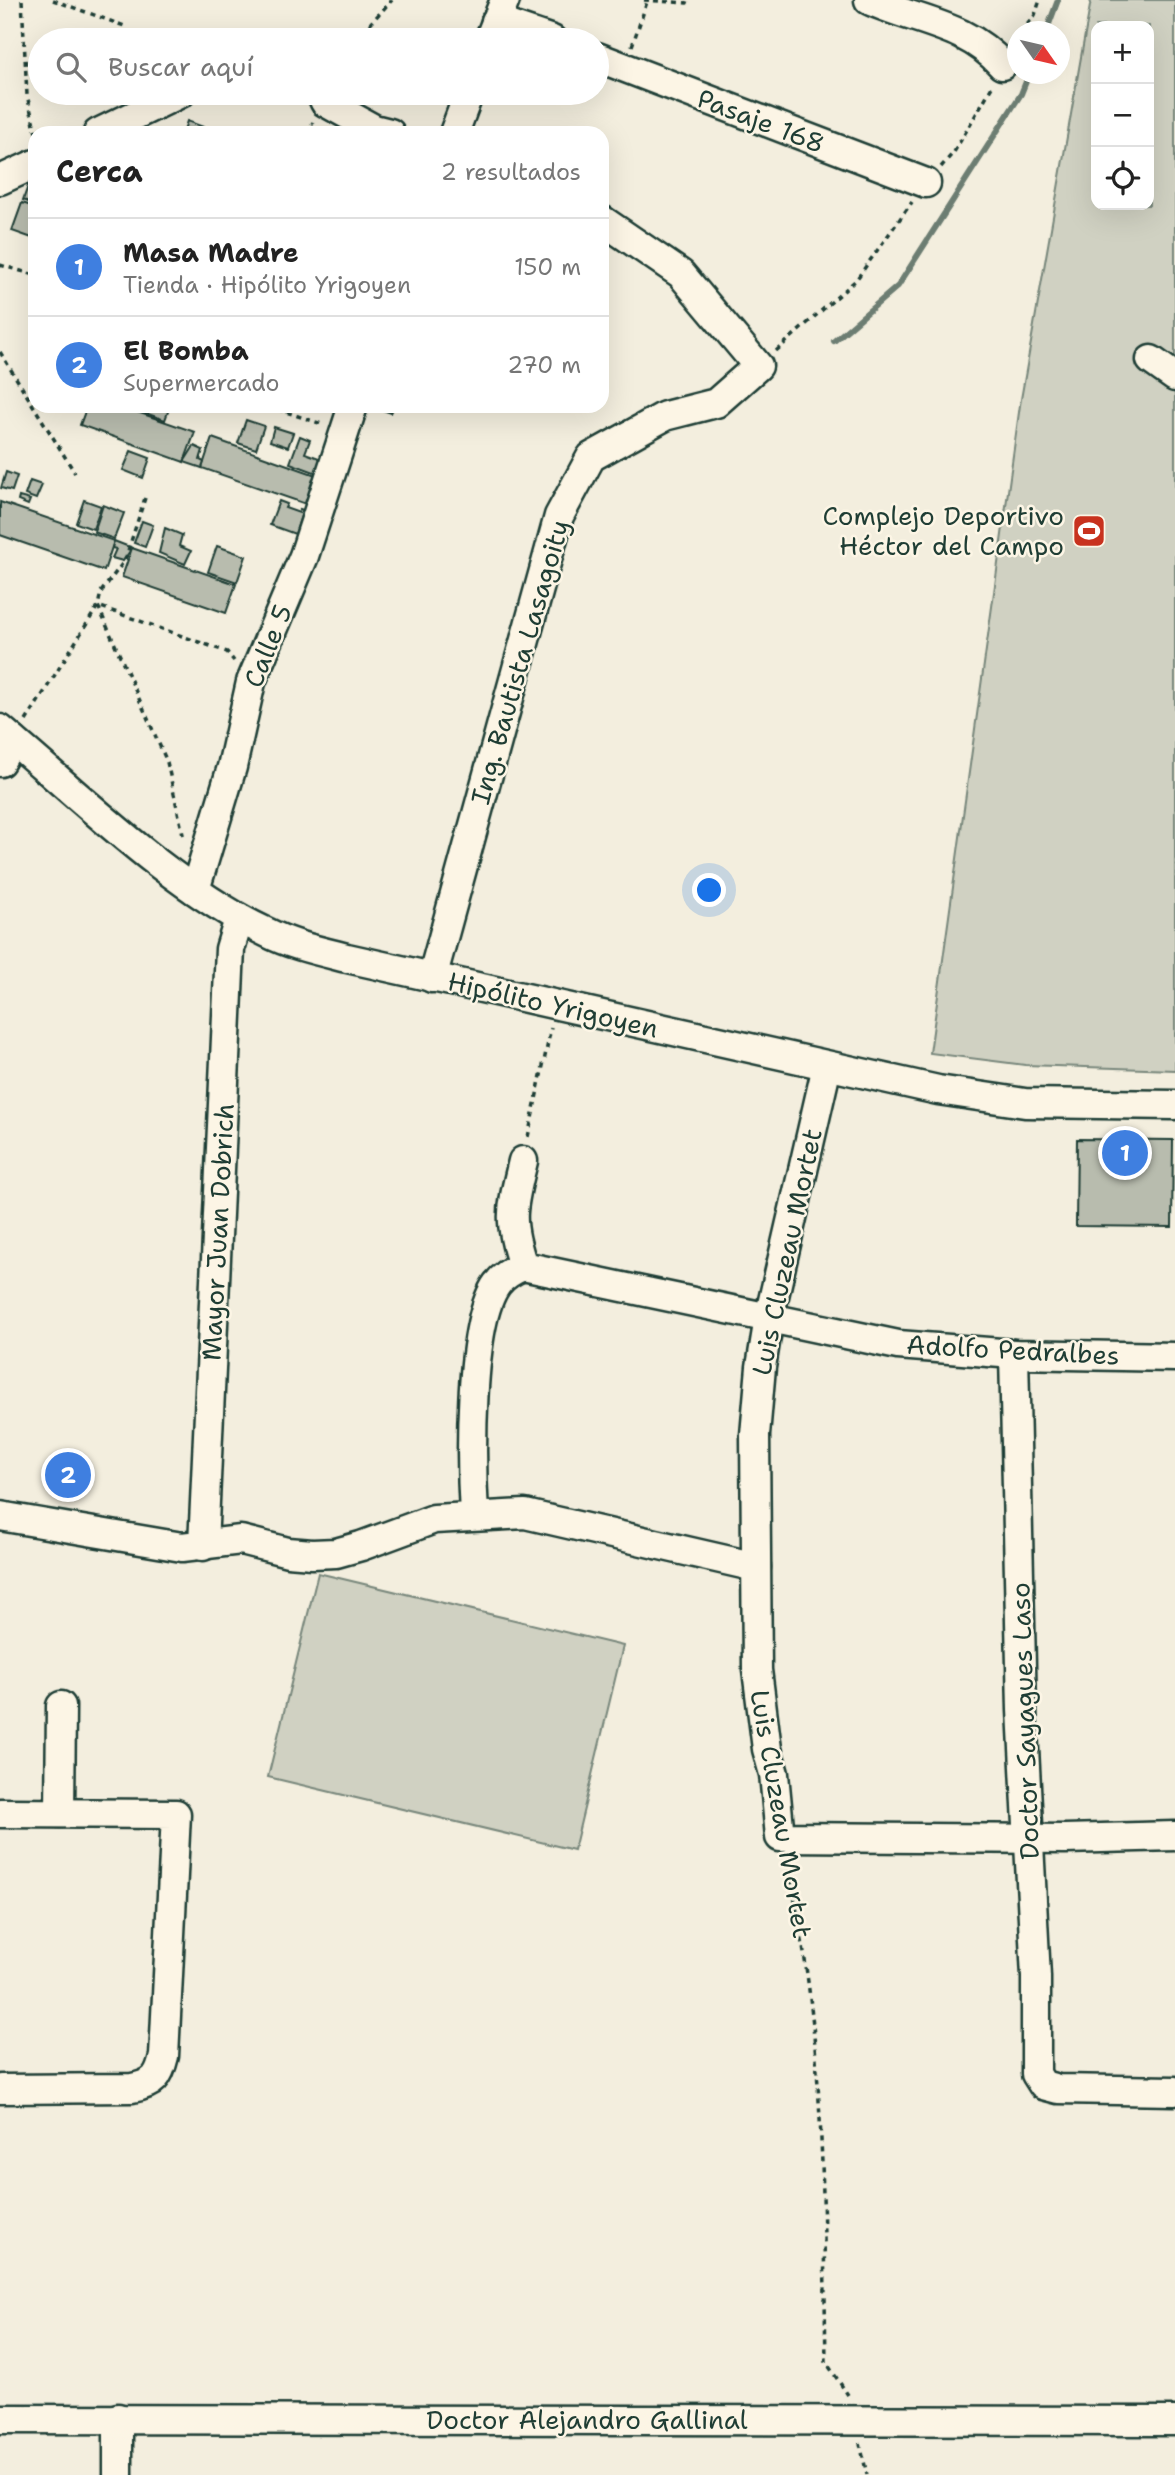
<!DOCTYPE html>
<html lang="es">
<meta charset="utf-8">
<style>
body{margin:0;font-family:"Shantell Sans",sans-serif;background:#f2f2f2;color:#222}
.controls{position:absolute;right:21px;top:21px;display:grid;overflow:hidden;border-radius:14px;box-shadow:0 7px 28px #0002}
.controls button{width:63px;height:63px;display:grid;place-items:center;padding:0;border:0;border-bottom:2px solid #e0e0e0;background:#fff;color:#222;font:35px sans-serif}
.compass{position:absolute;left:1007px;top:21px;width:63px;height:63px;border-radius:50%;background:#fff;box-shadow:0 7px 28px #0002;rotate:124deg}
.you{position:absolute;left:710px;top:891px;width:24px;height:24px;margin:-18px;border:5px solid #fff;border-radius:50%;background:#1a73e8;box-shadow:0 0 0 10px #1a73e833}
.badge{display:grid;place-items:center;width:46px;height:46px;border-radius:50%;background:#c8321e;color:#fff;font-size:23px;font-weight:700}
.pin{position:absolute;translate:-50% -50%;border:4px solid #fff;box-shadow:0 2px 7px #0006}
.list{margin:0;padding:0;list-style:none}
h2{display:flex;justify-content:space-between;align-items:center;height:91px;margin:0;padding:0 28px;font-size:30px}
h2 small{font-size:23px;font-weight:400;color:#767676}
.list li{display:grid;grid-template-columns:46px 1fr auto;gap:21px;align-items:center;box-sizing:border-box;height:98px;padding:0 28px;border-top:2px solid #e0e0e0}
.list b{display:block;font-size:26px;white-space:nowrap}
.list p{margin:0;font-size:23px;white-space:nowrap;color:#767676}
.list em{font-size:23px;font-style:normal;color:#767676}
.icon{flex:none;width:38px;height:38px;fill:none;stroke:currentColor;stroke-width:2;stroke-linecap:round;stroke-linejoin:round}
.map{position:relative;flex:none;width:1175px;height:2475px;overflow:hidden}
.search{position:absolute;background:#fff;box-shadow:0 7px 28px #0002;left:28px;top:28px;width:581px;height:77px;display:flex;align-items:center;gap:18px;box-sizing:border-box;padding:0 24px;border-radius:38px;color:#767676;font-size:26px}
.panel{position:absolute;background:#fff;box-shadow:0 7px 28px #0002;left:28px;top:126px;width:581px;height:287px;border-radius:21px}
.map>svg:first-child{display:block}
</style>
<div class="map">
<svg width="1175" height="2475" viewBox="0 0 1175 2475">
<rect width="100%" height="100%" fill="#f3eede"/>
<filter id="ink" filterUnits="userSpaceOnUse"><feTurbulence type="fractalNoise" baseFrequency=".0143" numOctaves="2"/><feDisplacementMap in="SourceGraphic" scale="14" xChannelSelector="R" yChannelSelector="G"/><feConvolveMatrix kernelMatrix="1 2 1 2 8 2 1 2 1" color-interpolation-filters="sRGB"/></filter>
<g filter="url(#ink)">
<!-- green -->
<g fill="#d0d1c2" stroke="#78877b" stroke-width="2" fill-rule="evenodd">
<path d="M1091,0H1175V1070L1025,1065L930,1053L1020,405ZM1096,26H1149V205H1096Z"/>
<polygon points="318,1573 623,1646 574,1850 268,1777"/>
</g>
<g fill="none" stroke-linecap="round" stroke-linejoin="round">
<!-- stream -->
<g stroke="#6c7d72" stroke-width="6">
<polyline points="1046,32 1058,0"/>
<polyline points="834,341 898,286 1021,94 1029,74"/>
</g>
</g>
<!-- building -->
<g fill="#b8bcae" stroke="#1f3d34" stroke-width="2">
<polygon points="187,121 219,133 183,133"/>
<polygon points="33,172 35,173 35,204 23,200"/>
<polygon points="22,203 35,207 35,239 12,231"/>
<polygon points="87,406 120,406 195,432 184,462 80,425"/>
<polygon points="148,406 170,406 165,420 145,413"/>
<polygon points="372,406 394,406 391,413"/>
<polygon points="246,420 264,426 256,449 238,443"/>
<polygon points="274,427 293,433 288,447 270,441"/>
<polygon points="300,436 310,440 305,453 322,459 317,473 290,463"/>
<polygon points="212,438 316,475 306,504 202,468"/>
<polygon points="194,446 203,450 200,460 204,462 202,468 184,462"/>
<polygon points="131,451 150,458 143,478 123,470"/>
<polygon points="6,472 17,476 12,491 1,488"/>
<polygon points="30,481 42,485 36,499 25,495"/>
<polygon points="19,497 30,500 28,505 18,501"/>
<polygon points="84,500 101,506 93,529 76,523"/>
<polygon points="279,501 287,504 285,508 299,513 300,509 303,510 295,534 270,525"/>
<polygon points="0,502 114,541 104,571 0,535"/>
<polygon points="103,505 124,513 114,539 94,532"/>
<polygon points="142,521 153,525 145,547 134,543"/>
<polygon points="165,528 182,535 179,546 191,551 185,564 159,553"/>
<polygon points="114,541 132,548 123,561 112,558 116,549 112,548"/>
<polygon points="217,546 246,556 237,582 208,572"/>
<polygon points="132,548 236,584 226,613 122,577"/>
<polygon points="1077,1139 1173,1140 1172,1227 1076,1226"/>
</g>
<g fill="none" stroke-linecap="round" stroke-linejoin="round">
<defs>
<g id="minor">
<path d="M869,0C917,22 966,24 1002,65"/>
<polyline points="496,21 552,40"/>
<polyline points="489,40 505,0"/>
<polyline points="597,57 926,183"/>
<polyline points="321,93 325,102 374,129 390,133"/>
<polyline points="98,133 181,93"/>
<polyline points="454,133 469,93"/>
<polyline points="0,180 35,164"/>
<polyline points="1151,360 1175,377"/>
<path d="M0,729C80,796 172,888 266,932C291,945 319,951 347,958L938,1090L1025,1103L1175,1105"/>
<polyline points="0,762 13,740"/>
<polyline points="195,890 232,767 251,682 304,556 353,406"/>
<polyline points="432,978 559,516 591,457 665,416 716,403 758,366 681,274 602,220"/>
<polyline points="827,1066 769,1318 761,1367 755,1435 757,1670 767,1749 774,1774 780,1837 1065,1839 1175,1836"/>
<polyline points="523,1266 898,1345 1014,1354 1175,1357"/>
<path d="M523,1266C507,1218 512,1208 523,1161"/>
<polyline points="1014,1354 1022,1710 1036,1977 1036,2074 1043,2085 1058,2089 1175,2091"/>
<path d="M474,1515C471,1465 468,1324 497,1284C504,1275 513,1270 523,1266"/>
<polyline points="0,1516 182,1547 241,1540 288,1552 312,1554 336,1553 361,1546 434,1519 525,1514 756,1567"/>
<polyline points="203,1546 230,949 239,919"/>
<path d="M0,1813L176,1814L164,2056C159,2077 154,2084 132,2088L0,2089"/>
<polyline points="60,1813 61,1706"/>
<polyline points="118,2418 118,2475"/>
<polyline points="0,2419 1175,2421"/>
</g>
</defs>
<!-- minor casing -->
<use href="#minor" stroke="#1f3d34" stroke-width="33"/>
<!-- path -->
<g stroke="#1f3d34" stroke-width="3.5" stroke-dasharray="5 5" stroke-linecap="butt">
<polyline points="22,0 27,95 36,133"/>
<polyline points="53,0 127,27"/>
<polyline points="644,0 687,3 688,0"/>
<polyline points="1021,32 1035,15 1040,0"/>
<polyline points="344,40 365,29 392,0"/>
<polyline points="1013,43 1018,36"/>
<polyline points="632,46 647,2"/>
<polyline points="307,133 313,122"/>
<polyline points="941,167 954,152 993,85"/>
<polyline points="0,265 35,275"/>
<polyline points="776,351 856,280 912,202"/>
<polyline points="0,352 75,473"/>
<polyline points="268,406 322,424"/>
<polyline points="145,498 125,560 101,592 98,606 167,762 184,839"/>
<polyline points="26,721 98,606 227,652 234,661"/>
<polyline points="528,1137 551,1028"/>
<path d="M786,1860C825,2024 823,2194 826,2362L848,2395"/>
<polyline points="860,2443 867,2475"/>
</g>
<!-- minor -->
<use href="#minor" stroke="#fcf5e5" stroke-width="28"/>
</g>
</g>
<!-- icons -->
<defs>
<symbol id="stadium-square" viewBox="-11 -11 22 22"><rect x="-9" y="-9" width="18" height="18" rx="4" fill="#c8321e" stroke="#fcf5e5"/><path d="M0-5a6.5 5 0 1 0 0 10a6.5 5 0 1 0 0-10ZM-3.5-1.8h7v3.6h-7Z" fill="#fff"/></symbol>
</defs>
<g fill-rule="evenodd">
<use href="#stadium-square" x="1070" y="512" width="38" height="38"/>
</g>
<g text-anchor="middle" stroke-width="5" stroke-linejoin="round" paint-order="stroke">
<!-- street labels -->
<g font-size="26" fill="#1f3d34" stroke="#fcf5e5">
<text transform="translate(761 121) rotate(21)" y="9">Pasaje 168</text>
<text transform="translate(268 646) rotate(-68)" y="9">Calle 5</text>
<text transform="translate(520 662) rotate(-74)" y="9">Ing. Bautista Lasagoity</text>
<text transform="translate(553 1005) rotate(13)" y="9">Hipólito Yrigoyen</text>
<text transform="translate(218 1232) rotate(-87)" y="9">Mayor Juan Dobrich</text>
<text transform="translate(787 1252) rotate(-78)" y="9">Luis Cluzeau Mortet</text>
<text transform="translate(1013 1350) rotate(3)" y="9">Adolfo Pedralbes</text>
<text transform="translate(1025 1721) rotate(-92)" y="9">Doctor Sayagues Laso</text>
<text transform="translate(781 1814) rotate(80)" y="9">Luis Cluzeau Mortet</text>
<text x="587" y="2429">Doctor Alejandro Gallinal</text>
</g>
<!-- poi labels -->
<g font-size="26" fill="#1f3d34" stroke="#fcf5e5" text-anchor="end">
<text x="1064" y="525">Complejo Deportivo<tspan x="1064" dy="30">Héctor del Campo</tspan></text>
</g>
</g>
</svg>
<div class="controls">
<button>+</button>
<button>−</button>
<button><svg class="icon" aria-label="locate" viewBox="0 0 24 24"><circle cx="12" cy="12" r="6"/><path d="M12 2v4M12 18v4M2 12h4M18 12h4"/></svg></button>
</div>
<svg class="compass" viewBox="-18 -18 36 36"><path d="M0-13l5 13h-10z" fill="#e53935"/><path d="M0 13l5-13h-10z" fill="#767676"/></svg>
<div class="you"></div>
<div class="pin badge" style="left:1125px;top:1153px;background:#3f7fe0">1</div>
<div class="pin badge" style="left:68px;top:1475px;background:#3f7fe0">2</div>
<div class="search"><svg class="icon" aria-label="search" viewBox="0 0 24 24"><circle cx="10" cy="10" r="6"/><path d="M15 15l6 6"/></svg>Buscar aquí</div>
<section class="panel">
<h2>Cerca<small>2 resultados</small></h2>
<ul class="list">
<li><span class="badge" style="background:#3f7fe0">1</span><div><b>Masa Madre</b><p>Tienda · Hipólito Yrigoyen</p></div><em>150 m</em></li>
<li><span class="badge" style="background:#3f7fe0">2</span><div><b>El Bomba</b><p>Supermercado</p></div><em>270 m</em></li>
</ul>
</section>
</div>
